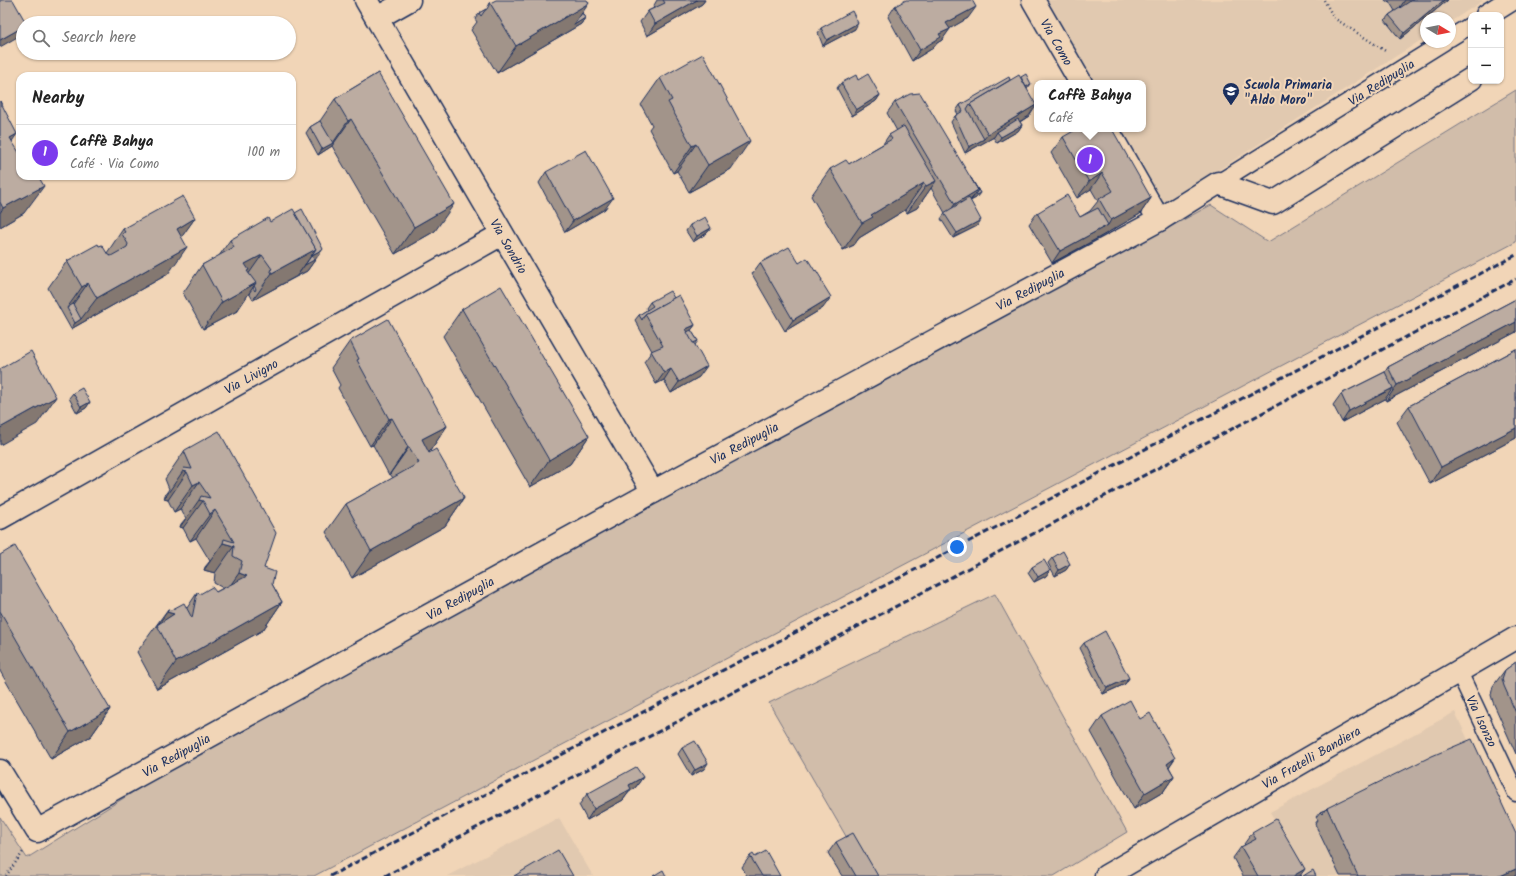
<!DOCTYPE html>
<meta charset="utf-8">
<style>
body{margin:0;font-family:Kalam,sans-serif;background:#f6f6f6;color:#222}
.controls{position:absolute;right:12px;top:12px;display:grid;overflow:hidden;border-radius:8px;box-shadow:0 1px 3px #0004}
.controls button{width:36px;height:36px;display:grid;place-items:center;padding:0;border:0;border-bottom:1px solid #e0e0e0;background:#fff;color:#222;font:20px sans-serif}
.compass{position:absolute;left:1420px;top:12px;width:36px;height:36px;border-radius:50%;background:#fff;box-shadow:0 1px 3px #0004;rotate:100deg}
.you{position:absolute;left:957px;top:547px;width:14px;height:14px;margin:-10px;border:3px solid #fff;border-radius:50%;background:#1a73e8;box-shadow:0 0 0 6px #1a73e833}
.badge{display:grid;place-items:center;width:26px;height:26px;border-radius:50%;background:#7c3aed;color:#fff;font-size:13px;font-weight:700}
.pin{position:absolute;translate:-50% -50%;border:2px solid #fff;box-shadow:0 1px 4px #0006}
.popup{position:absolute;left:1034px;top:80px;width:112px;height:52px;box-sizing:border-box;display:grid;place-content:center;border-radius:8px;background:#fff;filter:drop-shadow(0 1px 3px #0005);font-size:13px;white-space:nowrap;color:#767676}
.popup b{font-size:15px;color:#222}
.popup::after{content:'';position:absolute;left:50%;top:100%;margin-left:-8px;border:8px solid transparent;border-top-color:#fff}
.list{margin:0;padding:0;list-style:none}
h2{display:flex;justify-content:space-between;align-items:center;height:52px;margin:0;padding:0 16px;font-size:17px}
h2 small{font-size:13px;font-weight:400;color:#767676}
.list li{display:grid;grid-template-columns:26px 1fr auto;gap:12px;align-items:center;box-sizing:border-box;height:56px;padding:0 16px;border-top:1px solid #e0e0e0}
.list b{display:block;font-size:15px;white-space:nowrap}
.list p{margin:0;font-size:13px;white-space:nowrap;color:#767676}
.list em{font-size:13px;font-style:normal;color:#767676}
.icon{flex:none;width:22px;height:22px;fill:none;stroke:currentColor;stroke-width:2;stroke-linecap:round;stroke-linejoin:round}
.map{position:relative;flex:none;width:1516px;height:876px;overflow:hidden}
.search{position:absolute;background:#fff;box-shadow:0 1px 3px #0004;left:16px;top:16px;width:280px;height:44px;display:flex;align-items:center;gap:10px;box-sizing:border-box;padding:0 14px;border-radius:22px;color:#767676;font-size:15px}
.panel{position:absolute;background:#fff;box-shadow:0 1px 3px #0004;left:16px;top:72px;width:280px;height:108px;border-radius:12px}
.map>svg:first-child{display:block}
</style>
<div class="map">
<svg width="1516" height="876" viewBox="0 0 1516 876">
<rect width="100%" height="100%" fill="#f1d5b7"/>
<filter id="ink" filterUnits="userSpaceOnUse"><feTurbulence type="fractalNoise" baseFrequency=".025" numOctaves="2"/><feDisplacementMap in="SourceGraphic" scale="8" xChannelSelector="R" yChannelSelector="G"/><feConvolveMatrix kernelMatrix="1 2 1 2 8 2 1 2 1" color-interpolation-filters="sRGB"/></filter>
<g filter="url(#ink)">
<!-- built -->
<g fill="#e1c9b0">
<polygon points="1045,0 1484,0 1450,22 1450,18 1426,18 1426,37 1162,206 1118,129 1143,129 1143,83 1092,83"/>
<polygon points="1455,712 1516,842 1516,876 1306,876 1270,812"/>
<polygon points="559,818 593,876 447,876"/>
</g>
<!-- green -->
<g fill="#d1bdaa" stroke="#767684">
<polygon points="1516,90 1516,242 314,876 0,876 0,817 27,858 143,786 139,778 1211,205 1268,242"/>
<polygon points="995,594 1127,832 1054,876 869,876 769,703"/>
</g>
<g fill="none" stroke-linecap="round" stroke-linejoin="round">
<defs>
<g id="service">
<polyline points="1450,38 1471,25"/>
<polyline points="1218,183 1444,42"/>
<polyline points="1459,672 1516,793"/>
</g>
<g id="minor">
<polyline points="366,0 653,492"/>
<polyline points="1033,0 1081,83"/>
<polyline points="1487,15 1511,0"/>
<polyline points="377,18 409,0"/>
<polyline points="1107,129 1159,220"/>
<polyline points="0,518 502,234"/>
<polyline points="0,771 37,831 653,492 1159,220 1218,183 1273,203 1471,79"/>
</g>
<polyline id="tertiary" points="1106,876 1516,638"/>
</defs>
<!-- service casing -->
<use href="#service" stroke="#1b2f5e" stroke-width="19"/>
<!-- minor casing -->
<use href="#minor" stroke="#1b2f5e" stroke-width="25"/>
<!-- tertiary casing -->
<use href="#tertiary" stroke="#1b2f5e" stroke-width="25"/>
<!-- path -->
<g stroke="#1b2f5e" stroke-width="2.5" stroke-dasharray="1 3" stroke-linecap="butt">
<polyline points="1324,0 1334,18 1387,52"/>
<polyline points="6,876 23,852"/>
</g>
<!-- service -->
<use href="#service" stroke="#f1d5b7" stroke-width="16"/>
<!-- minor -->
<use href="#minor" stroke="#f1d5b7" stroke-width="22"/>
<!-- tertiary -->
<use href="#tertiary" stroke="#f1d5b7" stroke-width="22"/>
<!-- rail -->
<g stroke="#1b2f5e" stroke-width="3" stroke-dasharray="6 3" stroke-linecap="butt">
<polyline points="330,876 1516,255"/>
<polyline points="385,876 1516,279"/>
</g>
</g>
<!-- wall -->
<g fill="#a2948a" stroke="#1b2f5e">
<polygon points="657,0 705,0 702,4 647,36 640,22 648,11 654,8 653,7"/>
<polygon points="1385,0 1448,0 1400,39 1385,20 1389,15 1395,11 1389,1 1387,3"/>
<polygon points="490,3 582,13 585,18 581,24 497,73 471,30 477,22 475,19 479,13 487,9"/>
<polygon points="895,6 968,18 950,28 942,40 937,43 933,48 912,61 888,17"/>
<polygon points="821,28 855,29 823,46 818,33"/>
<polygon points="378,73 435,231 395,254 332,146 318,155 306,133 310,127 320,121 335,99"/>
<polygon points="660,78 731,169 689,192 677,171 673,173 649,129 652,125 641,105"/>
<polygon points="858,80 880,95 876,101 852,116 837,88 841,83"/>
<polygon points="1010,80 1027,89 1029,116 1020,122 1022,125 1018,131 997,143 993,137 994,137 965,153 951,122 955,116 958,114 956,111 960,105"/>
<polygon points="0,101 12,141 24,213 0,227"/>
<polygon points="895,102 976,198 970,201 977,226 953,238 941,219 945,213 931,188 917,208 907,213 905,210 859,238 854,245 843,250 811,196 830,169 849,164 883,144 889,135 897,131 887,113"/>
<polygon points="1063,137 1151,198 1140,214 1100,237 1052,263 1029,224 1037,213 1080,217 1090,211 1098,201 1091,189 1077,198 1051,153"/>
<polygon points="546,172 605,209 565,232 539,183"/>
<polygon points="195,218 181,237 168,274 71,329 48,288 67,261 99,246 107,253 123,229"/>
<polygon points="270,222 316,260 314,261 307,271 253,300 249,293 237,311 203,329 183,293 202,265 219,256 230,240"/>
<polygon points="690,225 711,228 707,233 693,242 686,231"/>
<polygon points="760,263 799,263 815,271 822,280 821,282 823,308 785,331 752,274"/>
<polygon points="674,298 695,325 691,330 698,341 695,345 699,377 671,393 664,380 656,384 644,362 652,351 635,320 639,315 647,310 646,308 650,302"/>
<polygon points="1516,299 1516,332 1386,401 1385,399 1342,422 1333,405 1341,394 1385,372 1388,367"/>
<polygon points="462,309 589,436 570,464 530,487 443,336"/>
<polygon points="350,341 447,426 429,452 464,498 445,526 352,578 326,532 346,504 393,478 390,474 389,475 373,445 370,446 338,388 340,385 331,368"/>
<polygon points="1516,349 1516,438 1430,484 1397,422 1409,406"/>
<polygon points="73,393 90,402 86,408 77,413 69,398"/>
<polygon points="185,450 264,568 272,584 282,602 263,630 157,689 137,652 168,609 171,610 187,608 197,593 200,594 216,592 223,588 214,583 215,573 204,570 205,567 210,561 196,538 190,541 183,528 180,527 181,524 186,518 180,509 174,512 168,500 164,499 165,495 169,489 165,479"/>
<polygon points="0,555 110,709 91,736 51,759 0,671"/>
<polygon points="1052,558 1070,564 1066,570 1055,576 1048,563"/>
<polygon points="1032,567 1050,570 1046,576 1034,582 1028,573"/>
<polygon points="1084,643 1129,678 1125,684 1103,694 1080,648"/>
<polygon points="1516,662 1516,754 1493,702 1491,695 1493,686 1505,670"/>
<polygon points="1102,716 1140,719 1175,758 1169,767 1174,776 1163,792 1134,809 1091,732"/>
<polygon points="682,748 704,769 691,776 678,754"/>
<polygon points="643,777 635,788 629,792 623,800 587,820 579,805 587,794"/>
<polygon points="1327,808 1516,876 1340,876 1315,824 1318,820 1316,817 1320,812 1325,810"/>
<polygon points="1252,833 1301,875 1302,876 1243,876 1233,858 1241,847 1245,845 1244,844"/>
<polygon points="836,842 878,876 842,876 828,853"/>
<polygon points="750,856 755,857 780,876 747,876 742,867"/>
</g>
<!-- shaded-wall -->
<g fill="#847871" stroke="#1b2f5e">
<polygon points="697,0 705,0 702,4 647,36 655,24"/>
<polygon points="1405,0 1417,0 1396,13"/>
<polygon points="1444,0 1448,0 1400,39 1404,33"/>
<polygon points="589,3 574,25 585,18 581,24 497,73 516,46"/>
<polygon points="976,7 968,18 939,35 946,23"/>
<polygon points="858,23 855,29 823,46 827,40"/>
<polygon points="23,27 23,30 19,36 0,47 0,40"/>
<polygon points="950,29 942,40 937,43 933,48 912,61 920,50 939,34"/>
<polygon points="1031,84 1027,89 1021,90"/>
<polygon points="880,95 876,101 852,116 856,110"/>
<polygon points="1036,105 1029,116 999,134 997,132 994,137 965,153 969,147 984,139 988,134"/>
<polygon points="351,119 332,146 318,155 322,149 333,143 348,121"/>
<polygon points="1022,125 1018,131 997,143 1001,137"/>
<polygon points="17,134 0,159 10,138"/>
<polygon points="750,141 731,169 689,192 708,165"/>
<polygon points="696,144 677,171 673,173 692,146"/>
<polygon points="1102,173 1091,189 1077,198 1089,182"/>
<polygon points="936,181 917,208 907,213 926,186"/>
<polygon points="924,183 905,210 859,238 854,245 843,250 862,223 871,215"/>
<polygon points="44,186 24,213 0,227 0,213 3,208"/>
<polygon points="978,190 980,193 976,198 970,201 974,196 970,201 947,215 955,204"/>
<polygon points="613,198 605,209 565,232 573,221"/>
<polygon points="1151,198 1140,214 1100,237 1052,263 1060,251 1108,225 1111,220"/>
<polygon points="454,204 435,231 395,254 414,227"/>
<polygon points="195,218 176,245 177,229"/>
<polygon points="981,220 977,226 953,238 957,233"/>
<polygon points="711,228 707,233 693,242 697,236"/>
<polygon points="187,247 168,274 71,329 75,323 81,319 97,298"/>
<polygon points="316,249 297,276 253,300 272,273"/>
<polygon points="323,249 307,271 297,276 312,255"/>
<polygon points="262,255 243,282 245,264"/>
<polygon points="88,283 69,310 67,308 82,287"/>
<polygon points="256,283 237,311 203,329 222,302"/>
<polygon points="831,297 823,308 785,331 793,320"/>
<polygon points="1516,322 1516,332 1386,401 1397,385"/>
<polygon points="695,325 687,336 686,329"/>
<polygon points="707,366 699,377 671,393 679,382"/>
<polygon points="671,369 664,380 656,384 664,373"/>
<polygon points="1393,388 1385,399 1342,422 1349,411"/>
<polygon points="56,397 37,424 0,445 0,428"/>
<polygon points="90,402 86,408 77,413 81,407"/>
<polygon points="392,418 373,445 370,446 389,419"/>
<polygon points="447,426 428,454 422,439"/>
<polygon points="1516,428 1516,438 1430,484 1441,467"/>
<polygon points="589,436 570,464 530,487 549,460"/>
<polygon points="408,447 409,447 390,474 389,475"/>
<polygon points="183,471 187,472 168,500 164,499"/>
<polygon points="199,482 180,509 174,512 193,485"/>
<polygon points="464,498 445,526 352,578 371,551"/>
<polygon points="199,500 203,501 183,528 180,527"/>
<polygon points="215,510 196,538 190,541 210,514"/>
<polygon points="223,543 234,546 215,573 204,570"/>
<polygon points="1070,564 1066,570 1055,576 1059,570"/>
<polygon points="1050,570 1046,576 1034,582 1038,577"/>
<polygon points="239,573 247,576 220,600"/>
<polygon points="282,602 263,630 157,689 176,662"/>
<polygon points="167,612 174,614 157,626"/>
<polygon points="1129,678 1125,684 1103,694 1107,688"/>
<polygon points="110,709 91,736 51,759 70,732"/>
<polygon points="1175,758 1164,774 1167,764"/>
<polygon points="708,763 704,769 691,776 695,770"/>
<polygon points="1174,776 1163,792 1134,809 1145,793"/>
<polygon points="643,777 635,788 629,792 623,800 587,820 594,809 629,785"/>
<polygon points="1305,869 1300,876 1293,876"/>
<polygon points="1516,869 1516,876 1500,876"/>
</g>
<!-- building -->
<g fill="#bcaca1" stroke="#1b2f5e">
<polygon points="0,0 13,0 26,23 23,23 23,27 0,40"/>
<polygon points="496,0 587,0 589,3 516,46 490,3"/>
<polygon points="663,0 697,0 655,24 648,11 665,3"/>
<polygon points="906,0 972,0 976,7 946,23 950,29 939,34 941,37 920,50 895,6"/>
<polygon points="1412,0 1444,0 1404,33 1389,15"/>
<polygon points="486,9 481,16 479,13"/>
<polygon points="852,11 858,23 827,40 821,28"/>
<polygon points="582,13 585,18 574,25"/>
<polygon points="703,54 750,141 708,165 696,144 692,146 668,102 672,100 660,78"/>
<polygon points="378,73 454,204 414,227 351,119 348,121 335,99"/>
<polygon points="868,74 880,95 856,110 841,83 856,75 858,80"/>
<polygon points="1026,74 1031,84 1026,87 1021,77"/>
<polygon points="1019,75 1036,105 988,134 970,104"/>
<polygon points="1009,77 1010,80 970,104 967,109 984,139 969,147 955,116 963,111 960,105"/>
<polygon points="920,93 978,190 955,204 895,102 910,94"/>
<polygon points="0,101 17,134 10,138 20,154 20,176 38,176 44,186 3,208 0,202"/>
<polygon points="1018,119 1022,125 1001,137 997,132"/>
<polygon points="320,121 333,143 322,149 310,127"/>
<polygon points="904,126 936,181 926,186 924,183 871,215 873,217 862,223 830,169 846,160 849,164 852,162 892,139 889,135"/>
<polygon points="1077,129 1112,129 1151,198 1111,220 1099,199 1113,191 1102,173 1089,182 1063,137"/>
<polygon points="586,150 613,198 573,221 546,172"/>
<polygon points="971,178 980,193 974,196 978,190"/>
<polygon points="1067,195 1080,217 1098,208 1108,225 1060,251 1037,213"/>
<polygon points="183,196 195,218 177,229 187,247 97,298 88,283 82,287 67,261 98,244 99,246 102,245 108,255 111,256 127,247 128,244 122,234 125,232 123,229"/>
<polygon points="969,198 981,220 957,233 944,213"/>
<polygon points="293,209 316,249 272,273 270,270 272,269 262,255 245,264 249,270 247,271 256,283 222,302 202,265 234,247 230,240 268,218 270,222"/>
<polygon points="302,209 323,249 312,255 314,260 305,265 316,249 295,213"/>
<polygon points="705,217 711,228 697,236 690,225"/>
<polygon points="789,247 799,263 807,258 815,271 816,270 822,280 821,281 831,297 793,320 760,263"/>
<polygon points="254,286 256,289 255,291 253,288"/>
<polygon points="501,286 589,436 549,460 462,309"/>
<polygon points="670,291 674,298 645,314 642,320 639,315 653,306 650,302"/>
<polygon points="679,295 695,325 686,329 707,366 679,382 671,369 664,373 651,351 663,346 645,314"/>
<polygon points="1516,299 1516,322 1397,385 1388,367"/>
<polygon points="73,304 81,319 75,323 67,308"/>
<polygon points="388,319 447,426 422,439 429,453 436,449 464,498 371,551 346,504 419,463 409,447 408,447 392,418 389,419 357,360 359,359 350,341"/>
<polygon points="691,330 698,341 693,343 687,332"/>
<polygon points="1516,349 1516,428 1441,467 1409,406"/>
<polygon points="31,351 56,397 0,428 0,369"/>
<polygon points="1385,372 1393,388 1349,411 1341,394"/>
<polygon points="82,388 90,402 81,407 73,393"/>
<polygon points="219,431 276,533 264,568 275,572 272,584 282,602 176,662 157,625 174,614 167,612 168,609 171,610 184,603 192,618 197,593 200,594 212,587 216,592 247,576 239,573 242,561 233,556 234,546 223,543 224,539 234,542 215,510 210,514 203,501 199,500 201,496 210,498 199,482 193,485 187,472 183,471 184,468 192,469 184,451 185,450"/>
<polygon points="15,546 110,709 70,732 0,611 0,555"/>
<polygon points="1063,551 1070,564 1059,570 1052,558"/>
<polygon points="1044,560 1050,570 1038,577 1032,567"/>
<polygon points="1105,631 1129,678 1107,688 1084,643"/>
<polygon points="1516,662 1516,713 1504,686 1502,679 1505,670"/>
<polygon points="1130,700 1140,719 1150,713 1175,758 1167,764 1174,776 1145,793 1102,716"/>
<polygon points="1472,739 1516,834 1516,869 1500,876 1358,876 1327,808 1432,756"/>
<polygon points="695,741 708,763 695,770 682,748"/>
<polygon points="636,767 643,777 629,785 631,789 594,809 587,794"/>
<polygon points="1325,810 1322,814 1320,812"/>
<polygon points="1276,819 1305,869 1293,876 1258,876 1241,847 1256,839 1252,833"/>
<polygon points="853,833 878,876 856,876 836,842"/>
<polygon points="558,850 573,876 514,876"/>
<polygon points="766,851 780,876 762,876 750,856 753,854 755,857"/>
<polygon points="663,870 666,876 653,876"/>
<polygon points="1313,870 1316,876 1303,876"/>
</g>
</g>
<!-- icons -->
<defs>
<symbol id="school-pin" viewBox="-11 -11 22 30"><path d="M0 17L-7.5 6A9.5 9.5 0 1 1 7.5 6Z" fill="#1b2f5e" stroke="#f1d5b7"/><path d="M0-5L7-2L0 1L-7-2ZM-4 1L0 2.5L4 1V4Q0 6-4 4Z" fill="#fff"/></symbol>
</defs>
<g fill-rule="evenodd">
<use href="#school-pin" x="1221" y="81" width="20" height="27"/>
</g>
<g text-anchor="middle" stroke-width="4" stroke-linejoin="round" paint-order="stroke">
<!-- street labels -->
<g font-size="13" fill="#1b2f5e" stroke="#f1d5b7">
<text transform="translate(1057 42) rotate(60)" y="5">Via Como</text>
<text transform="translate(1381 82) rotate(-32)" y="5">Via Redipuglia</text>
<text transform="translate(509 246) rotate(60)" y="5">Via Sondrio</text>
<text transform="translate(1030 289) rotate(-28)" y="5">Via Redipuglia</text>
<text transform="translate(251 376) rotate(-29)" y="5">Via Livigno</text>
<text transform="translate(744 443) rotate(-28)" y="5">Via Redipuglia</text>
<text transform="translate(460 598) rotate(-29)" y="5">Via Redipuglia</text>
<text transform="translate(1482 721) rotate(65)" y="5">Via Isonzo</text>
<text transform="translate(176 755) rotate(-29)" y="5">Via Redipuglia</text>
<text transform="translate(1311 757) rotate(-30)" y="5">Via Fratelli Bandiera</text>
</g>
<!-- poi labels -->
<g font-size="13" font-weight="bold" fill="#1b2f5e" stroke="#f1d5b7" text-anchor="start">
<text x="1244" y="89">Scuola Primaria<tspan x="1244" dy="15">"Aldo Moro"</tspan></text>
</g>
</g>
</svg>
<div class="controls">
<button>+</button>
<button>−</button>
</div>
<svg class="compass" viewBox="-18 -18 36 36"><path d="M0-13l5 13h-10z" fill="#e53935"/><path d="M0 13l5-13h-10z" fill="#767676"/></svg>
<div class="you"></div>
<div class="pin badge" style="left:1090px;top:160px">1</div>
<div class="popup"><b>Caffè Bahya</b>Café</div>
<div class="search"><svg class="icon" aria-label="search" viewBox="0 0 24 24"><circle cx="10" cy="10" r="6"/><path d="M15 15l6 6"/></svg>Search here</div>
<section class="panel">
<h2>Nearby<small></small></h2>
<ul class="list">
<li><span class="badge">1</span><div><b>Caffè Bahya</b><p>Café · Via Como</p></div><em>100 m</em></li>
</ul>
</section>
</div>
